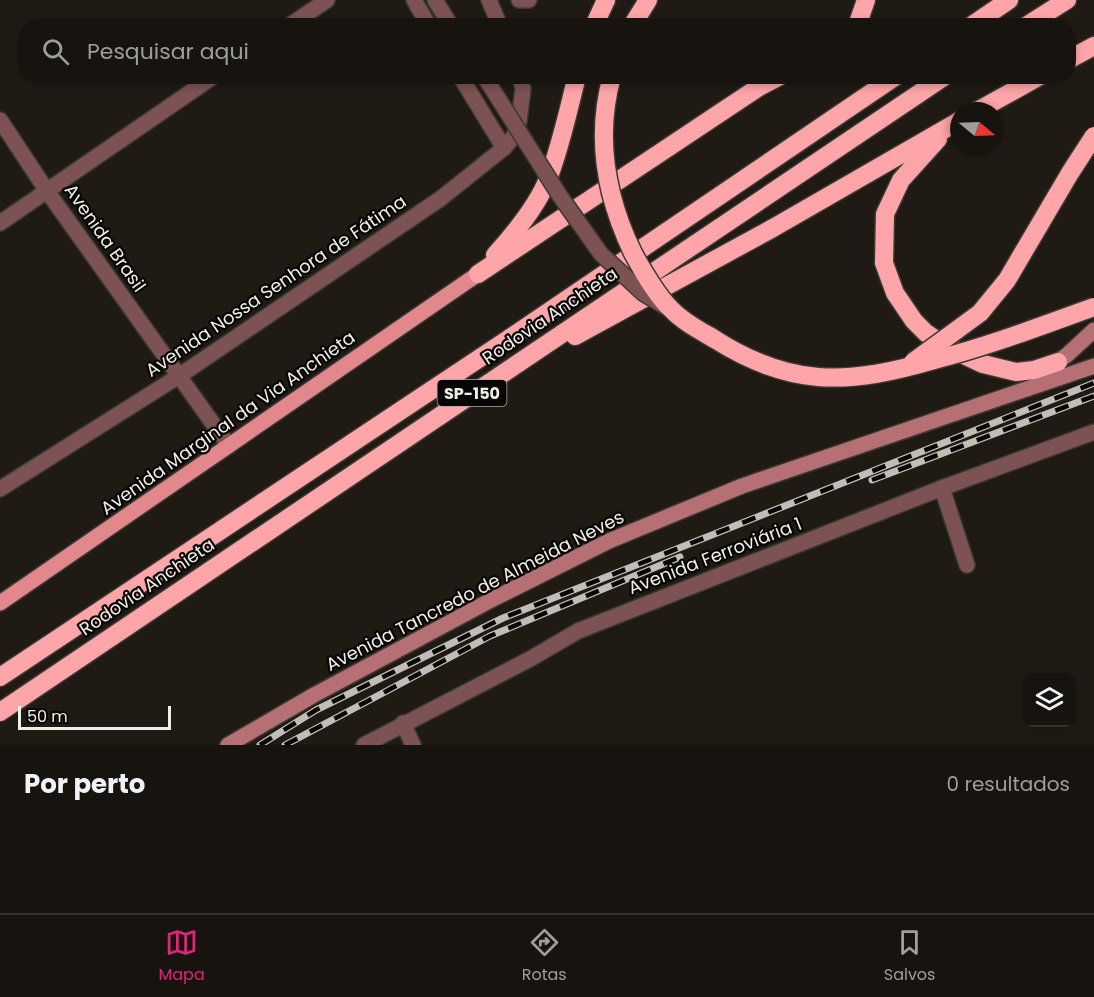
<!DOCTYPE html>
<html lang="pt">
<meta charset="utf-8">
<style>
body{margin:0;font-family:Poppins,sans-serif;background:#201d18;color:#f1f3f6}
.controls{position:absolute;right:18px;bottom:18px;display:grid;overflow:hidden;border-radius:12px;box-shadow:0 3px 9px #0003}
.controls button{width:54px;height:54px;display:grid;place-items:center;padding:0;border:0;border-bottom:2px solid #36332f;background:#17140f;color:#f1f3f6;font:30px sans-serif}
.compass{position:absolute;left:950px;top:102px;width:54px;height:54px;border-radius:50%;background:#17140f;box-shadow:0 3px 9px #0003;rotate:109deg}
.scale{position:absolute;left:18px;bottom:15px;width:153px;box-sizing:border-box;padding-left:6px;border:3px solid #f1eeea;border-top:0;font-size:16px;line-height:21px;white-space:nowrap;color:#f1eeea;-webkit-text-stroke:4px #070604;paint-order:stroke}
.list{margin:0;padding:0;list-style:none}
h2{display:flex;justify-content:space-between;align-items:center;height:78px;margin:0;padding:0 24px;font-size:26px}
h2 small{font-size:20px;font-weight:400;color:#9e9e9e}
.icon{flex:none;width:33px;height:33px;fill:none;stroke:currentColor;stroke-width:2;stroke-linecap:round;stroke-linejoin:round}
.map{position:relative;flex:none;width:1094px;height:745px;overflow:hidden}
.search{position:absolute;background:#17140f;box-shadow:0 3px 9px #0003;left:18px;right:18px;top:18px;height:66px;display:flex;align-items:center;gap:15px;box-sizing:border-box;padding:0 21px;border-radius:24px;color:#9e9e9e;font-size:22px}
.sheet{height:168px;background:#17140f}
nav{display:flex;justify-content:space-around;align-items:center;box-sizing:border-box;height:84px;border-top:2px solid #36332f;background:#17140f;font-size:16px;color:#9e9e9e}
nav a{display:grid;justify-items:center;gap:3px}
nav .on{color:#db2777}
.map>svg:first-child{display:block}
</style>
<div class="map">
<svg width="1094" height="745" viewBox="0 0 1094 745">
<rect width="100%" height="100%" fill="#1f1b14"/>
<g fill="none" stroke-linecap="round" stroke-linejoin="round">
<defs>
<g id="minor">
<polyline points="289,26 327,0"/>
<polyline points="0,120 47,191 179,376 0,489"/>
<polyline points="0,223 214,76"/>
<polyline points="942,488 967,565"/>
<polyline points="403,723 413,745"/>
<polyline points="364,745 530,659 578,631 942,488 1094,432"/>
</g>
<g id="tertiary">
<polyline points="414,0 429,26"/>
<polyline points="435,0 451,26"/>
<polyline points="489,0 500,26"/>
<polyline points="519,0 529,0"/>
<polyline points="460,76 504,148"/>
<polyline points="229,446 179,376 440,199 504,148 514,136 519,121 523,89 520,76"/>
</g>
<g id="secondary">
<polyline points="1049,368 1067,355 1094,330"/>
<polyline points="228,745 314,695 493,599 609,541 742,486 1094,366"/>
</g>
<polyline id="primary" points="0,603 478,274"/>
<g id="motorway">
<polyline points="594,26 606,0"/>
<polyline points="632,26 648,0"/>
<polyline points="857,26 866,0"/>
<polyline points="971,26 1009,0"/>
<polyline points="1026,26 1067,0"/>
<polyline points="1068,60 1094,46"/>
<polyline points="977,111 1040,76"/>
<polyline points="938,139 901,180 885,214 884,263 895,293 914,321 926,333 947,347 983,364 1016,372 1034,370 1058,362"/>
<path d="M495,255C515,233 537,206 548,179C561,146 568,111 577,76"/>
<polyline points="478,274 759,87 780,76"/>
<polyline points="575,336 773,228 959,121"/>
<polyline points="0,677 507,340 896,76"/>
<polyline points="0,712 945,76"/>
</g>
</defs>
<!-- minor casing -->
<use href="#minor" stroke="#3c3932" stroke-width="18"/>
<!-- tertiary casing -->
<use href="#tertiary" stroke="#3c3932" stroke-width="18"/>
<!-- secondary casing -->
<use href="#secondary" stroke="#3c3932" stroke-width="18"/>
<!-- primary casing -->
<use href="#primary" stroke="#3c3932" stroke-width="18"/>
<!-- motorway casing -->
<use href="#motorway" stroke="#3c3932" stroke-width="21"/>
<!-- minor -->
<use href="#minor" stroke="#7d5253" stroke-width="15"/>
<!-- tertiary -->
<use href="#tertiary" stroke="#7d5253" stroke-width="15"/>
<!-- secondary -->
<use href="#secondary" stroke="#b67073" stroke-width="15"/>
<!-- primary -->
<use href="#primary" stroke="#e2888c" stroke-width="15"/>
<!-- motorway -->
<use href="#motorway" stroke="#fda5a8" stroke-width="18"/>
<defs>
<g id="rail">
<polyline points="872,480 1094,396"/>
<polyline points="260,745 316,710 503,618 1094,383"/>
<polyline points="285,745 490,636 680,557"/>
</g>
</defs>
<!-- rail casing -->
<use href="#rail" stroke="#c1beb9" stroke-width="7"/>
<!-- rail -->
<use href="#rail" stroke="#070604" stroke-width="4.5" stroke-dasharray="14" stroke-linecap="butt"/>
<defs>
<polyline id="tertiary-bridge" points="484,76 560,196 601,254 643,293 666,307"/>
<g id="motorway-bridge">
<path d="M612,76C595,137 606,197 633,253C641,268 658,297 671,309C683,322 701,331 716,340C746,359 782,374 818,377C857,380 896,371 934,360C989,346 1041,326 1094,307"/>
<polyline points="913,362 980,313 1007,280 1070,173 1094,136"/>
</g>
</defs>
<!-- tertiary-bridge casing -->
<use href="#tertiary-bridge" stroke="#3c3932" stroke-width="18" stroke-linecap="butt"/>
<!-- motorway-bridge casing -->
<use href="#motorway-bridge" stroke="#3c3932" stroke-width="21" stroke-linecap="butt"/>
<!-- tertiary-bridge -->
<use href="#tertiary-bridge" stroke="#7d5253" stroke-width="15"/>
<!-- motorway-bridge -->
<use href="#motorway-bridge" stroke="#fda5a8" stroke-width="18"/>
</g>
<g text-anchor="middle" stroke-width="4.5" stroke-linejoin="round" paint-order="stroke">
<!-- shield labels -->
<rect fill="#070604" stroke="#aba8a5" stroke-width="1.5" x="437.5" y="380" width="69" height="26" rx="4.5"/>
<g font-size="16" font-weight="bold" fill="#f1eeea">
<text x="472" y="399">SP-150</text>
</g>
<!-- street labels -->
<g font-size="18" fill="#f1eeea" stroke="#070604">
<text transform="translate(105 238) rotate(55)" y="6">Avenida Brasil</text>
<text transform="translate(276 286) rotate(-34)" y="6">Avenida Nossa Senhora de Fátima</text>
<text transform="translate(550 316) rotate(-34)" y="6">Rodovia Anchieta</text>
<text transform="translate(228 423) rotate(-35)" y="6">Avenida Marginal da Via Anchieta</text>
<text transform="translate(715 556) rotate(-21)" y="6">Avenida Ferroviária 1</text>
<text transform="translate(147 587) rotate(-34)" y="6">Rodovia Anchieta</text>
<text transform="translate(475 591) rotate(-27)" y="6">Avenida Tancredo de Almeida Neves</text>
</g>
</g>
</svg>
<div class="controls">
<button><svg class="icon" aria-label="layers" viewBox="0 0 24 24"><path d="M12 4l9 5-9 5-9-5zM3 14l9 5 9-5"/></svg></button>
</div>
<svg class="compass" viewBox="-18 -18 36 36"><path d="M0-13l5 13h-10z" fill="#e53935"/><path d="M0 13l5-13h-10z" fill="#9e9e9e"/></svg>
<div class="scale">50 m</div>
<div class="search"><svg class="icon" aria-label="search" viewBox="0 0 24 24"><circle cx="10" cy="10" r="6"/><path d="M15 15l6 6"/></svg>Pesquisar aqui</div>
</div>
<section class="sheet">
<h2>Por perto<small>0 resultados</small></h2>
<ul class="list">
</ul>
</section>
<nav>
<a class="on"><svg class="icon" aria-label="map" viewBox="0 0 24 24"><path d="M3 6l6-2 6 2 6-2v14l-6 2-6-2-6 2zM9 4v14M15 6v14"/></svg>Mapa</a>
<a><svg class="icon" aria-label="directions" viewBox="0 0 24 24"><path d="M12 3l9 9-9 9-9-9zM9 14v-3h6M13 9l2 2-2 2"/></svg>Rotas</a>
<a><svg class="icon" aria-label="saved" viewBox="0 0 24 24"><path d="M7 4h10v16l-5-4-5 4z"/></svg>Salvos</a>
</nav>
